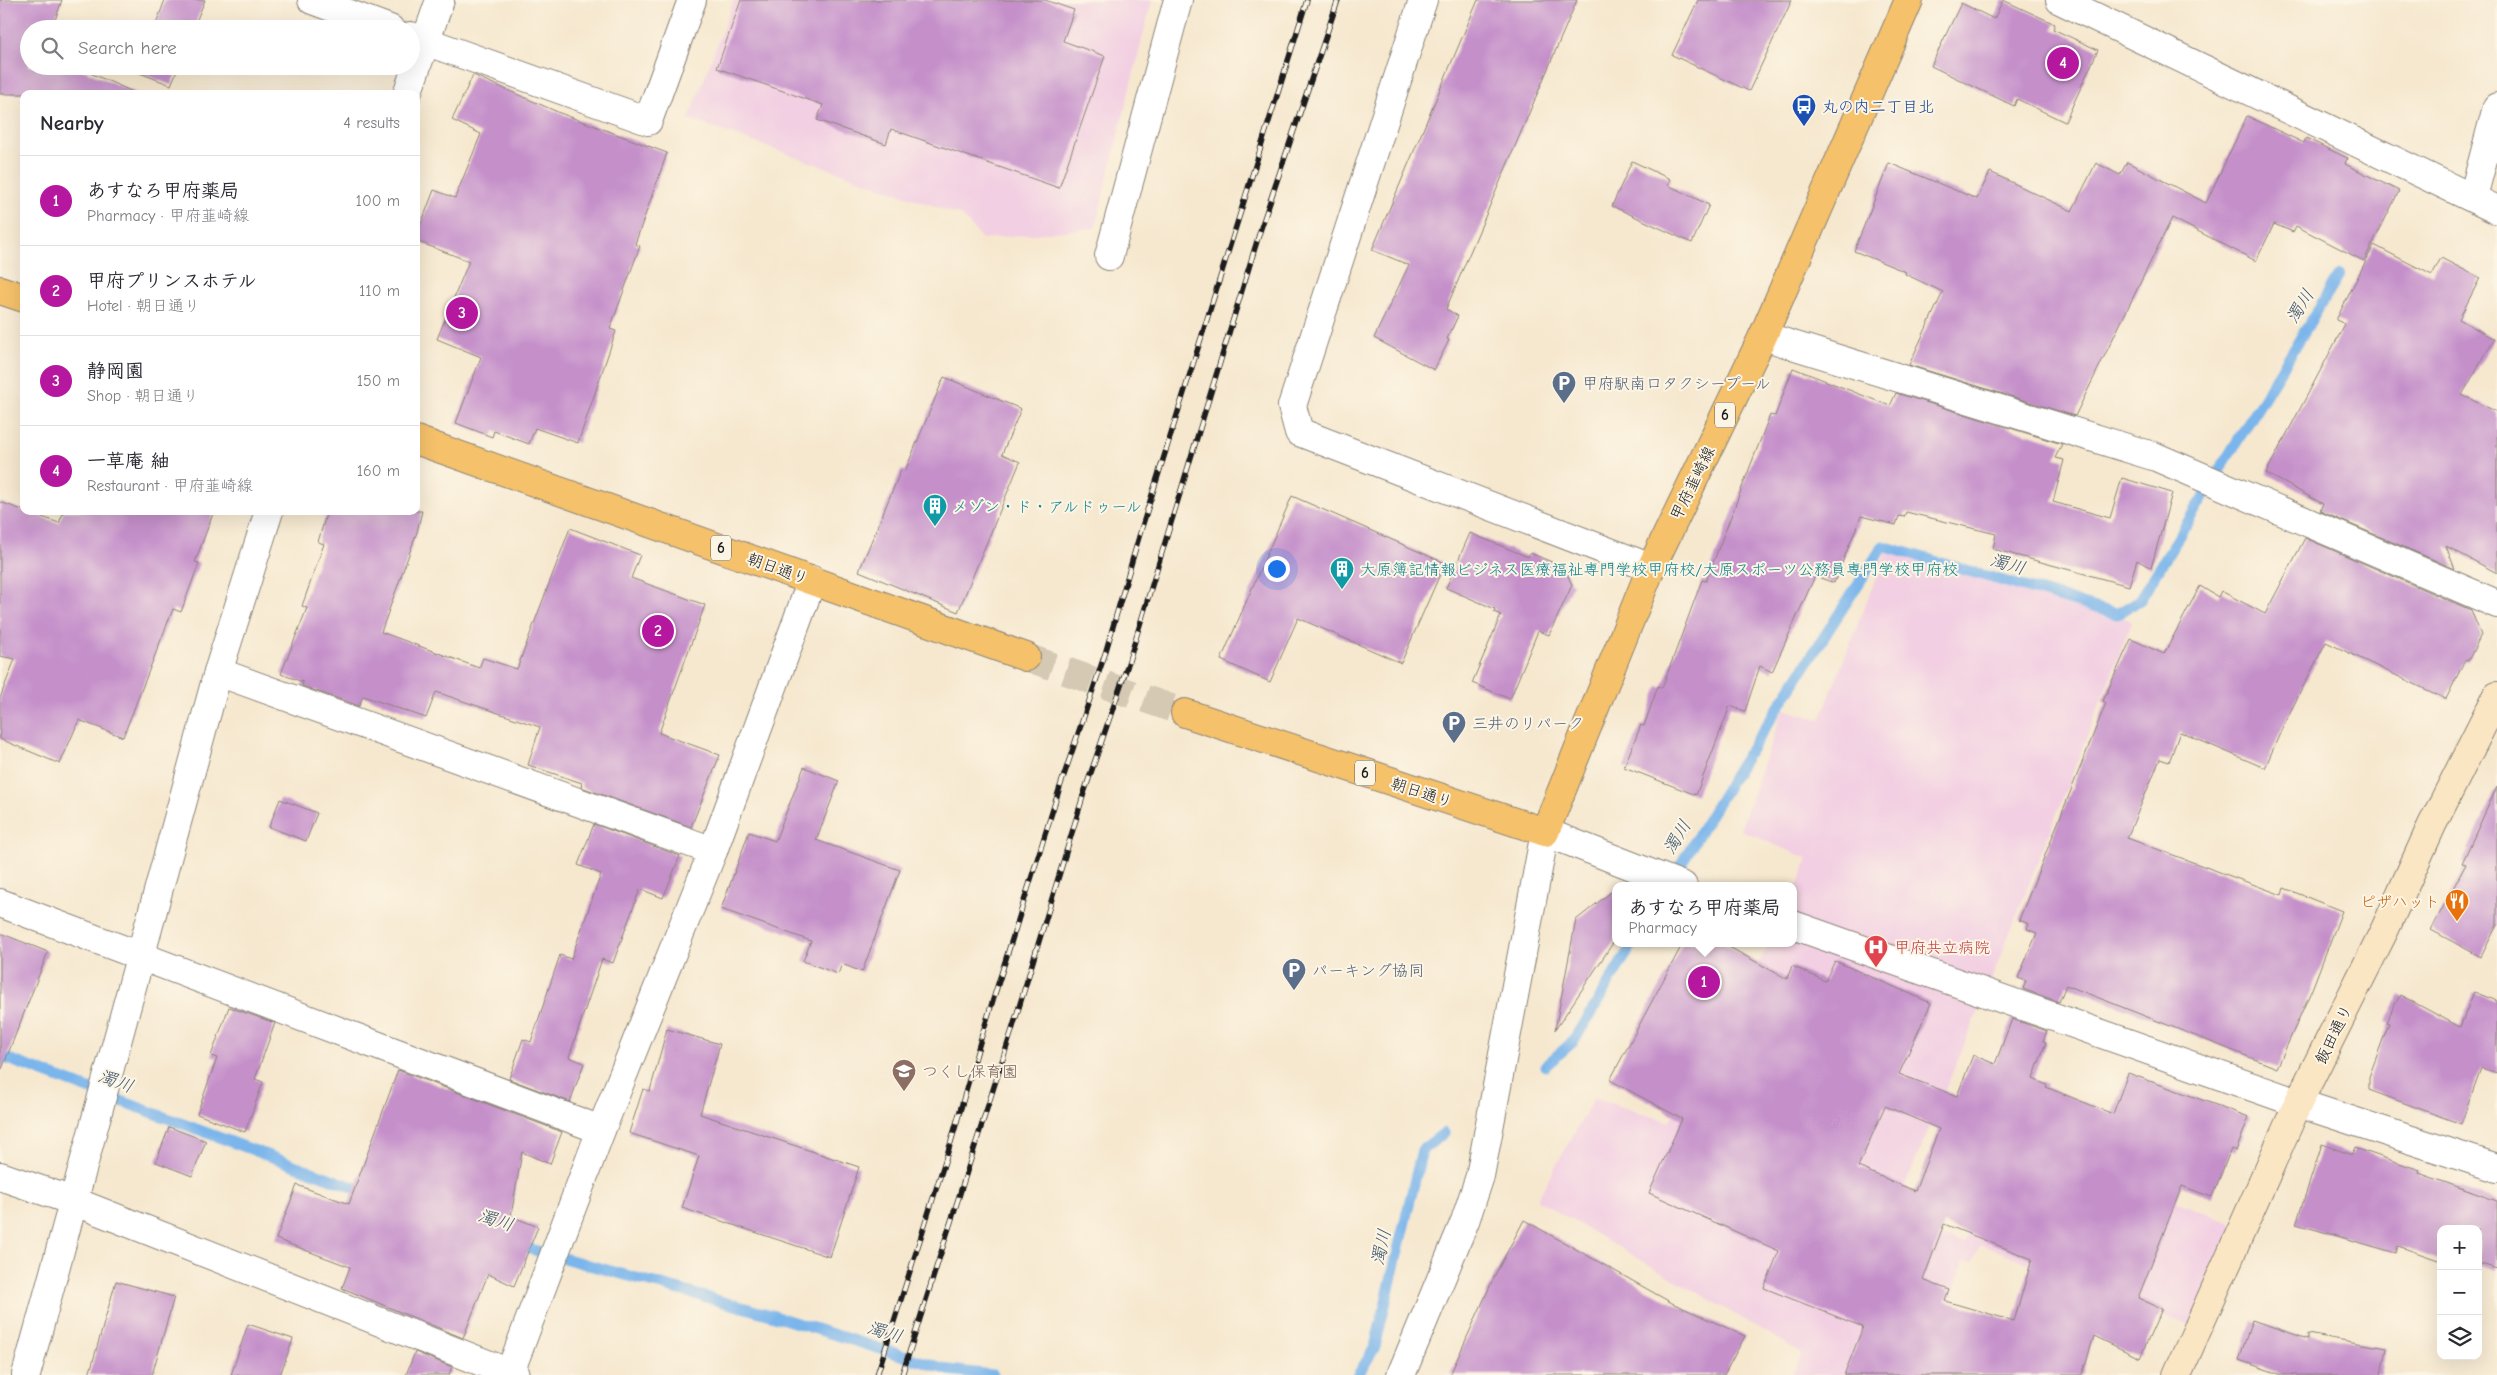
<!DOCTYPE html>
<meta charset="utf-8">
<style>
body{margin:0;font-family:"Comic Neue","Klee One",sans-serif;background:#f2f2f3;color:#2b2b33}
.controls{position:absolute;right:15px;bottom:15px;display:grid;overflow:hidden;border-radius:10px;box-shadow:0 5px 20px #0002}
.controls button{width:45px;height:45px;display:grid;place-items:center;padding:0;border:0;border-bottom:1px solid #e1e1e2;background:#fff;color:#2b2b33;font:25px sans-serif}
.you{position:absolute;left:1276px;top:568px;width:18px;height:18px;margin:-12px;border:4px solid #fff;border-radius:50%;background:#1a73e8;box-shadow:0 0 0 8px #1a73e833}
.badge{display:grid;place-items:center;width:32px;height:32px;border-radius:50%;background:#b5179e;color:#fff;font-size:16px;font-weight:700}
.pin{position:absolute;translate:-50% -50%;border:2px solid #fff;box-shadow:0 1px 5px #0006}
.popup{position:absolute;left:1612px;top:882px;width:185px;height:65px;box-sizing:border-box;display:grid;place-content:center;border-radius:10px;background:#fff;filter:drop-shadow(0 1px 4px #0005);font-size:16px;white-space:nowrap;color:#7c7c81}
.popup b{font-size:19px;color:#2b2b33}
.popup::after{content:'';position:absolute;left:50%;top:100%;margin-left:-10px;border:10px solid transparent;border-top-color:#fff}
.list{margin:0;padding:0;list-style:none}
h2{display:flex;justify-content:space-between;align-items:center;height:65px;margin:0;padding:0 20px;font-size:21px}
h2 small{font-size:16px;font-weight:400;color:#7c7c81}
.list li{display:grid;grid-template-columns:32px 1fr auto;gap:15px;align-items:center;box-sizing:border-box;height:90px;padding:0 20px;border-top:1px solid #e1e1e2}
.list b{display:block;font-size:19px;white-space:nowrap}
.list p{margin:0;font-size:16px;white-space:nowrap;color:#7c7c81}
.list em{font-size:16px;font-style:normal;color:#7c7c81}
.icon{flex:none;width:28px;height:28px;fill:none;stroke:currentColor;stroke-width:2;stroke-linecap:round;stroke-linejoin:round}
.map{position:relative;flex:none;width:2497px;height:1375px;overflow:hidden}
.search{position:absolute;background:#fff;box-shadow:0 5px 20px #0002;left:20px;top:20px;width:400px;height:55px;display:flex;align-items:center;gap:12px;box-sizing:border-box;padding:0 18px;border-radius:28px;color:#7c7c81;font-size:19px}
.panel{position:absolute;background:#fff;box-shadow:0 5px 20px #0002;left:20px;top:90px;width:400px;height:425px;border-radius:10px}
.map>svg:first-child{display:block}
</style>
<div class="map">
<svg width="2497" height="1375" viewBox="0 0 2497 1375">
<rect width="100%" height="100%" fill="#fcf5e5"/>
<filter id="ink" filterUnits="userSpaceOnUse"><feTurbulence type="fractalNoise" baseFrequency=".02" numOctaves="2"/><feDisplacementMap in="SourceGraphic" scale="10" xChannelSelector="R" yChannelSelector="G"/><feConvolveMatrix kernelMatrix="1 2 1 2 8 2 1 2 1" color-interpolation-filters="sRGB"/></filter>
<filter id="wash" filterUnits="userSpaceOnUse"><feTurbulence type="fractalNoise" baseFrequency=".0096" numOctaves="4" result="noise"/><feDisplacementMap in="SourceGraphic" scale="20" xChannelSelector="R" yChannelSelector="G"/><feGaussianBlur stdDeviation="1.12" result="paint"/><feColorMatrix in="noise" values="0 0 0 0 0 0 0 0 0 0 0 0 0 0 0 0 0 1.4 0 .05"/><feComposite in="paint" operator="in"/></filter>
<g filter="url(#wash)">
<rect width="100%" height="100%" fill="#f6e8cf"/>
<!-- built -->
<g fill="#f2cfe2">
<polygon points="734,0 1152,0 1095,228 982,239 962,216 689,119"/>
<polygon points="1886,552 2117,614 2132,622 1986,993 1890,1221 1965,1243 2010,1136 2243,1228 2198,1329 1980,1244 1973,1262 1964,1260 1932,1354 1987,1375 1792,1375 1802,1353 1537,1200 1594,1098 1669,1122 1770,943 1793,943 1793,897 1808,859 1740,830 1783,709 1820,720"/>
</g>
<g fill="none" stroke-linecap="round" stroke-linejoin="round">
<!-- stream -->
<g stroke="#7ab5eb" stroke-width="11">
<polyline points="1670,882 1739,768 1883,546 2117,614 2140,600 2339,275"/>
<polyline points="0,1056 369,1193"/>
<polyline points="1545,1066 1574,1041 1633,943"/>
<polyline points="516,1245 771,1315 949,1370 993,1375"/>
<polyline points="1358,1375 1375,1347 1422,1150 1444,1133"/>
</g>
</g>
<g id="blocks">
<!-- building -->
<g fill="#c590ca" fill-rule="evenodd">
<polygon points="0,0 62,0 52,29 29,29 29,66 74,66 138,94 0,94"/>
<polygon points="165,0 205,0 193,29 154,29"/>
<polygon points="741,0 1045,0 1074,10 1063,41 1105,56 1059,188 891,129 886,144 817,120 823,105 717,68"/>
<polygon points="1478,0 1577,0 1446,309 1458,316 1447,339 1449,340 1434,370 1374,338 1409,265 1372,250"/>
<polygon points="1698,0 1792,0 1749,91 1672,55"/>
<polygon points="2003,0 2055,24 2053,29 2098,50 2065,122 2017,99 2014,106 1931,66 1961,3 1994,19"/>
<polygon points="139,66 179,66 171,85 137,72"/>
<polygon points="473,75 560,113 667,153 635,244 640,246 610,329 616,331 578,443 535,428 529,444 494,431 492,437 456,423 481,357 437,339 469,261 416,241 416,237 434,190 455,198 481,134 452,120"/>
<polygon points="2247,116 2304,143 2306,138 2347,158 2345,164 2399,191 2364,261 2296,226 2293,232 2274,224 2256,261 2172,218 2075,416 1909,365 1943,292 1905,274 1906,272 1854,251 1889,163 1977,199 1990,172 2072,211 2096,163 2120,175 2127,162 2206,203"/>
<polygon points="1632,161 1670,179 1668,185 1709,205 1692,243 1612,206"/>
<polygon points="2374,245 2432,275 2441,258 2480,278 2459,319 2494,339 2462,395 2497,412 2497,573 2446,546 2455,569 2320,511 2323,504 2266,473 2345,324 2336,320"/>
<polygon points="1793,368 1890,406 1896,393 2062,444 2055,458 2064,460 2053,502 2110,518 2122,478 2172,493 2151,568 2137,560 2129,586 1993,549 1996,534 1906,512 1904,517 1899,516 1896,525 1861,516 1834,583 1815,576 1772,672 1760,666 1745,711 1730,706 1696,795 1624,767 1641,725 1644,726 1658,686 1662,688 1702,580 1706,581 1770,415 1775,416"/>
<polygon points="944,377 1021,409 1002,454 1020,462 958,612 859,571 901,470 905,471"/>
<polygon points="1292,496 1445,563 1401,663 1298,618 1270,682 1221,660"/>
<polygon points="0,502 59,523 64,511 214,511 195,562 199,563 181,612 173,609 123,737 79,720 60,764 0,739 0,698 15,659 0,656"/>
<polygon points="327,511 422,511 417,532 381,632 479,668 483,658 517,669 570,528 640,555 631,578 705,605 659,733 720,755 691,827 581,787 582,783 528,765 540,727 436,692 426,718 363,696 359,706 302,686 303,682 281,674 307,608 302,606 324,544 318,542"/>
<polygon points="1470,533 1528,557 1530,553 1564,567 1572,585 1549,635 1538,631 1510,699 1472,683 1501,615 1494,612 1495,609 1446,588"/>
<polygon points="2305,538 2471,610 2481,635 2468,661 2465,660 2446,699 2326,642 2284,724 2265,768 2180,732 2169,762 2160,759 2127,838 2282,895 2284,888 2342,911 2312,989 2277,1068 2066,985 2059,1002 2023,989 2026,981 2018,978 2037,933 2027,929 2029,924 2019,920 2106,703 2103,701 2131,639 2164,654 2200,586 2218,597 2221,591 2265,614"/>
<polygon points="804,767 839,781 816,840 900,870 862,972 842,964 838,974 803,961 811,941 721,909 749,832 775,841"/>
<polygon points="2497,787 2497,925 2481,957 2431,930 2466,864 2462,863"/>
<polygon points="280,799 317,813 306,841 269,827"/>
<polygon points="594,824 680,856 663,898 640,889 613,963 602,959 569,1057 584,1063 570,1102 509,1079 523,1039 531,1042 560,955 571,959 601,874 578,865"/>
<polygon points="1615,889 1615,940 1555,1030 1576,920"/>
<polygon points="0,933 48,952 2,1069 0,1068"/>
<path d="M1683,943H1722L1787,979L1792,966L1825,981L1835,961L1931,1003L1899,1074L1957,1096L1973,1055L1995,1064L2012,1019L2047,1031L2043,1041L2046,1042L2033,1079L2047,1085L2046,1087L2113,1114L2128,1073L2249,1117L2236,1151L2231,1149L2212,1197L2182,1186L2138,1298L2162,1309L2140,1358L2094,1336L2082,1375H1844L1863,1327L1764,1288L1779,1251L1649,1193L1682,1119L1610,1080ZM1885,1106L1939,1129L1915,1191L1858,1167ZM1944,1224L2032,1259L2014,1321L1945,1301L1949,1290L1923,1280Z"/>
<polygon points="2474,992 2497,1001 2497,1073 2481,1068 2461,1124 2369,1090 2369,1077 2389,1023 2386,1022 2400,995 2460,1027"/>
<polygon points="229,1007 275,1023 255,1079 263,1082 245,1132 197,1114 217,1058 211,1056"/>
<polygon points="667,1029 720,1044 700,1114 859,1167 830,1257 682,1208 699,1156 629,1133 643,1089 650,1091"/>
<polygon points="398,1070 562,1132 550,1164 522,1152 511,1216 538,1227 514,1286 488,1274 463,1338 342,1288 350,1267 276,1239 297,1185 349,1204"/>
<polygon points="169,1127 206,1141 192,1176 156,1162"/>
<polygon points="2322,1144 2352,1155 2355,1148 2420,1170 2419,1173 2497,1201 2497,1269 2478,1263 2478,1229 2441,1229 2441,1261 2398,1246 2396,1253 2296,1224"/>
<polygon points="1524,1220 1672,1303 1745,1336 1724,1375 1450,1375 1495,1275"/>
<polygon points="116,1281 174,1297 152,1375 89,1375"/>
<polygon points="2252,1320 2308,1339 2308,1334 2386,1348 2381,1375 2282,1375 2239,1360"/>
<polygon points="248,1324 293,1339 280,1375 231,1375"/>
<polygon points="415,1352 452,1367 449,1375 406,1375"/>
</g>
</g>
</g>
<g filter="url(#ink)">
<use href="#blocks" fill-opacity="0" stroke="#898276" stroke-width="1"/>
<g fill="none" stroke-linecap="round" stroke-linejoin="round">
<!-- primary-tunnel -->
<polyline stroke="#d5c9b4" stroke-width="28" stroke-dasharray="28 14" stroke-linecap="butt" points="1026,657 1185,713"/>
<defs>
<g id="minor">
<polyline points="312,0 390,29"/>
<polyline points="1423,0 1292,406 1299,432 1651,568"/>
<polyline points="2060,0 2497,210"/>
<polyline points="411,36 648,121 692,0"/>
<polyline points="2473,197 2497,107"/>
<polyline points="1109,256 1178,0"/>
<polyline points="1763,336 2156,457 2497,604"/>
<polyline points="218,672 713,851"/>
<polyline points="0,903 601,1130"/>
<polyline points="0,1176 73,1201 515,1375"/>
<polyline points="509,1375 601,1130 713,851 812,580"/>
</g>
<g id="tertiary">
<polyline points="407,94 440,0"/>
<polyline points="1793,925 2298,1103 2497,1168"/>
<polyline points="26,1375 218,672 269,511"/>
<polyline points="1401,1375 1465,1221 1480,1176 1545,832 1683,886"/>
</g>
<polyline id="secondary" points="2177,1375 2298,1103 2385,929 2432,825 2497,696"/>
<g id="primary">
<polyline points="0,290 24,298"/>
<polyline points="416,440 1026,657"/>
<polyline points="1185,713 1545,832 1651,568 1763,336 1909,0"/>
</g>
</defs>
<!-- minor casing -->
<use href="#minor" stroke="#898276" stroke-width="30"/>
<!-- tertiary casing -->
<use href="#tertiary" stroke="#898276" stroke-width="30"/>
<!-- secondary casing -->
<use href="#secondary" stroke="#898276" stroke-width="30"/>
<!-- primary casing -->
<use href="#primary" stroke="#898276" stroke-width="30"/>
<!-- minor -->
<use href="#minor" stroke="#fff" stroke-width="28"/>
<!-- tertiary -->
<use href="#tertiary" stroke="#fff" stroke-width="28"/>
<!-- secondary -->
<use href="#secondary" stroke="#fbe6c4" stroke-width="28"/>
<!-- primary -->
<use href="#primary" stroke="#f5c16b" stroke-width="28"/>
<defs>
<g id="rail">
<polyline points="877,1375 951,1142 982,1035 1059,790 1105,654 1141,530 1307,0"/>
<polyline points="902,1375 1013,1027 1084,793 1127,667 1261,228 1338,0"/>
</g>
</defs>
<!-- rail casing -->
<use href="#rail" stroke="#1c1c1c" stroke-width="5.5"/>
<!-- rail -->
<use href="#rail" stroke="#fcf5e5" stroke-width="4" stroke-dasharray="11" stroke-linecap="butt"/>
</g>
</g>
<!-- icons -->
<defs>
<symbol id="bus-pin" viewBox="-11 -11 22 30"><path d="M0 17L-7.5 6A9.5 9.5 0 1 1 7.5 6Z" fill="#1a4fb4" stroke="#fcf5e5"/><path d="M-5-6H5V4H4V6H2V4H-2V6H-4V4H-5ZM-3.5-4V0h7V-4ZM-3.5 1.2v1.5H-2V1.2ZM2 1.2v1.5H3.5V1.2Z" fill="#fff"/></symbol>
<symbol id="parking-pin" viewBox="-11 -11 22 30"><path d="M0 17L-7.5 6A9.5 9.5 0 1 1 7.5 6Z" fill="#5c6f8a" stroke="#fcf5e5"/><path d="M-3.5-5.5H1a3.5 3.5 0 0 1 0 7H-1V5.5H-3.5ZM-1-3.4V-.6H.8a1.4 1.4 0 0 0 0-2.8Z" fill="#fff"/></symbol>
<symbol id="building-pin" viewBox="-11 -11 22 30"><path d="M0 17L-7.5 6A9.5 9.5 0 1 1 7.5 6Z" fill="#0f9aa8" stroke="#fcf5e5"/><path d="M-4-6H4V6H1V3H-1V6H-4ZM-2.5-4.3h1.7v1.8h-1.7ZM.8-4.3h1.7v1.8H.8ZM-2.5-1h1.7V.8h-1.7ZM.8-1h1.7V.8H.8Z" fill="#fff"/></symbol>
<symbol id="restaurant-pin" viewBox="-11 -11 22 30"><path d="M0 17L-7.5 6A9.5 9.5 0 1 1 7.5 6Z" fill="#e8710a" stroke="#fcf5e5"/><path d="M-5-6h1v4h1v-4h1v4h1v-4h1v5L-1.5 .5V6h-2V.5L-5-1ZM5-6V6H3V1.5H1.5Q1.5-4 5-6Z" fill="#fff"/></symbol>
<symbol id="hospital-pin" viewBox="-11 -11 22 30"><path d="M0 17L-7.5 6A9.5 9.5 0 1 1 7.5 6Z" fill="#e0444e" stroke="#fcf5e5"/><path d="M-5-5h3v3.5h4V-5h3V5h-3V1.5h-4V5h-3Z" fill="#fff"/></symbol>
<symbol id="school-pin" viewBox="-11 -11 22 30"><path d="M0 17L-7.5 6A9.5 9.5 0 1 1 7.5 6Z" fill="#8d6e63" stroke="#fcf5e5"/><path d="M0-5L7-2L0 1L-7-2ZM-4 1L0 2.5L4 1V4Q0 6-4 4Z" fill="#fff"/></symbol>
</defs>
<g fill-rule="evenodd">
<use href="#bus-pin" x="1790" y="92" width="28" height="38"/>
<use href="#parking-pin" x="1550" y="369" width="28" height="38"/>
<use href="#building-pin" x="921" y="492" width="28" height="38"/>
<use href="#building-pin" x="1328" y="555" width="28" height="38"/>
<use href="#parking-pin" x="1440" y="709" width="28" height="38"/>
<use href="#restaurant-pin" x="2443" y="887" width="28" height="38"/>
<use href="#hospital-pin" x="1862" y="933" width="28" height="38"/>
<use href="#parking-pin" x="1280" y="956" width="28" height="38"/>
<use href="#school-pin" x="890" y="1057" width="28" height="38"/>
</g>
<g text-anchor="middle" stroke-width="4" stroke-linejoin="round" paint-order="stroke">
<!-- shield labels -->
<g fill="#fcf5e5" stroke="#5f5d58" stroke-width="1">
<rect x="1715" y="402.5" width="20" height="25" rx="4"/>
<rect x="711" y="535.5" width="20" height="25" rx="4"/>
<rect x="1355" y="760.5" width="20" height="25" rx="4"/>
</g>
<g font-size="15" font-weight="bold" fill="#1c1c1c">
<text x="1725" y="420">6</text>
<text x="721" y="553">6</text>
<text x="1365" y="778">6</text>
</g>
<!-- transit labels -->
<g font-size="16" fill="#164399" stroke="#fcf5e5" text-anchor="start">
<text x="1822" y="112">丸の内二丁目北</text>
</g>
<!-- service labels -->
<g font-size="16" fill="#4e5e75" stroke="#fcf5e5" text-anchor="start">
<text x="1582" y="389">甲府駅南口タクシープール</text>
<text x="1472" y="729">三井のリパーク</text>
<text x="1312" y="976">パーキング協同</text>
</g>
<!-- street labels -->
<g font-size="16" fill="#1c1c1c" stroke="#fcf5e5">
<text transform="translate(1692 483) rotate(-64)" y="6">甲府韮崎線</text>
<text transform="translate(778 568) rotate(20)" y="6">朝日通り</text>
<text transform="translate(1422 792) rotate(18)" y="6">朝日通り</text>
<text transform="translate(2333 1034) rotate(-64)" y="6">飯田通り</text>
</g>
<!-- culture labels -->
<g font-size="16" fill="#0d838f" stroke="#fcf5e5" text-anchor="start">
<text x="952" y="512">メゾン・ド・アルドゥール</text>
<text x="1360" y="575">大原簿記情報ビジネス医療福祉専門学校甲府校/大原スポーツ公務員専門学校甲府校</text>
</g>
<!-- food labels -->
<g font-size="16" fill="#c56008" stroke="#fcf5e5" text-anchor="end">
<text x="2440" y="907">ピザハット</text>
</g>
<!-- health labels -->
<g font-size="16" fill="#be3a42" stroke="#fcf5e5" text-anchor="start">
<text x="1894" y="953">甲府共立病院</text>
</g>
<!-- education labels -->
<g font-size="16" fill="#785e54" stroke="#fcf5e5" text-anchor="start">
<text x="922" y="1077">つくし保育園</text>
</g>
<!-- water labels -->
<g font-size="18" font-style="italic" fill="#42596f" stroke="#fcf5e5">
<text transform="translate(2300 306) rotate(-58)" y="6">濁川</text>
<text transform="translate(2008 564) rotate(16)" y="6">濁川</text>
<text transform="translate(1677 837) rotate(-59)" y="6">濁川</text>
<text transform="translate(116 1081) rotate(20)" y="6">濁川</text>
<text transform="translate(496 1220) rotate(18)" y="6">濁川</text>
<text transform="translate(1381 1247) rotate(-77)" y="6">濁川</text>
<text transform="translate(885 1332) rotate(17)" y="6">濁川</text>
</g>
</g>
</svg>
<div class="controls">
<button>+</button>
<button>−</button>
<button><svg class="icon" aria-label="layers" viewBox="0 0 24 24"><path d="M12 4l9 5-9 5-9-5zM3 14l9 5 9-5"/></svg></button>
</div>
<div class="you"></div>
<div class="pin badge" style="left:1704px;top:982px">1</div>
<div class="popup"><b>あすなろ甲府薬局</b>Pharmacy</div>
<div class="pin badge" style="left:658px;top:631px">2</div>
<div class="pin badge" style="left:462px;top:313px">3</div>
<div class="pin badge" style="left:2063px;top:63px">4</div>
<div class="search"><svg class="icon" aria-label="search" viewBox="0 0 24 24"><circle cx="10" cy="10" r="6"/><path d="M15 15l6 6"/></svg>Search here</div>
<section class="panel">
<h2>Nearby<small>4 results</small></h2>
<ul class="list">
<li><span class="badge">1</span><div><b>あすなろ甲府薬局</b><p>Pharmacy · 甲府韮崎線</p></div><em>100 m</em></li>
<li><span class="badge">2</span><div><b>甲府プリンスホテル</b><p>Hotel · 朝日通り</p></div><em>110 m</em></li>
<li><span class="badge">3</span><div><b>静岡園</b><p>Shop · 朝日通り</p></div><em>150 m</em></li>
<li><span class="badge">4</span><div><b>一草庵 紬</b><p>Restaurant · 甲府韮崎線</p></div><em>160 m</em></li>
</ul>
</section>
</div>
